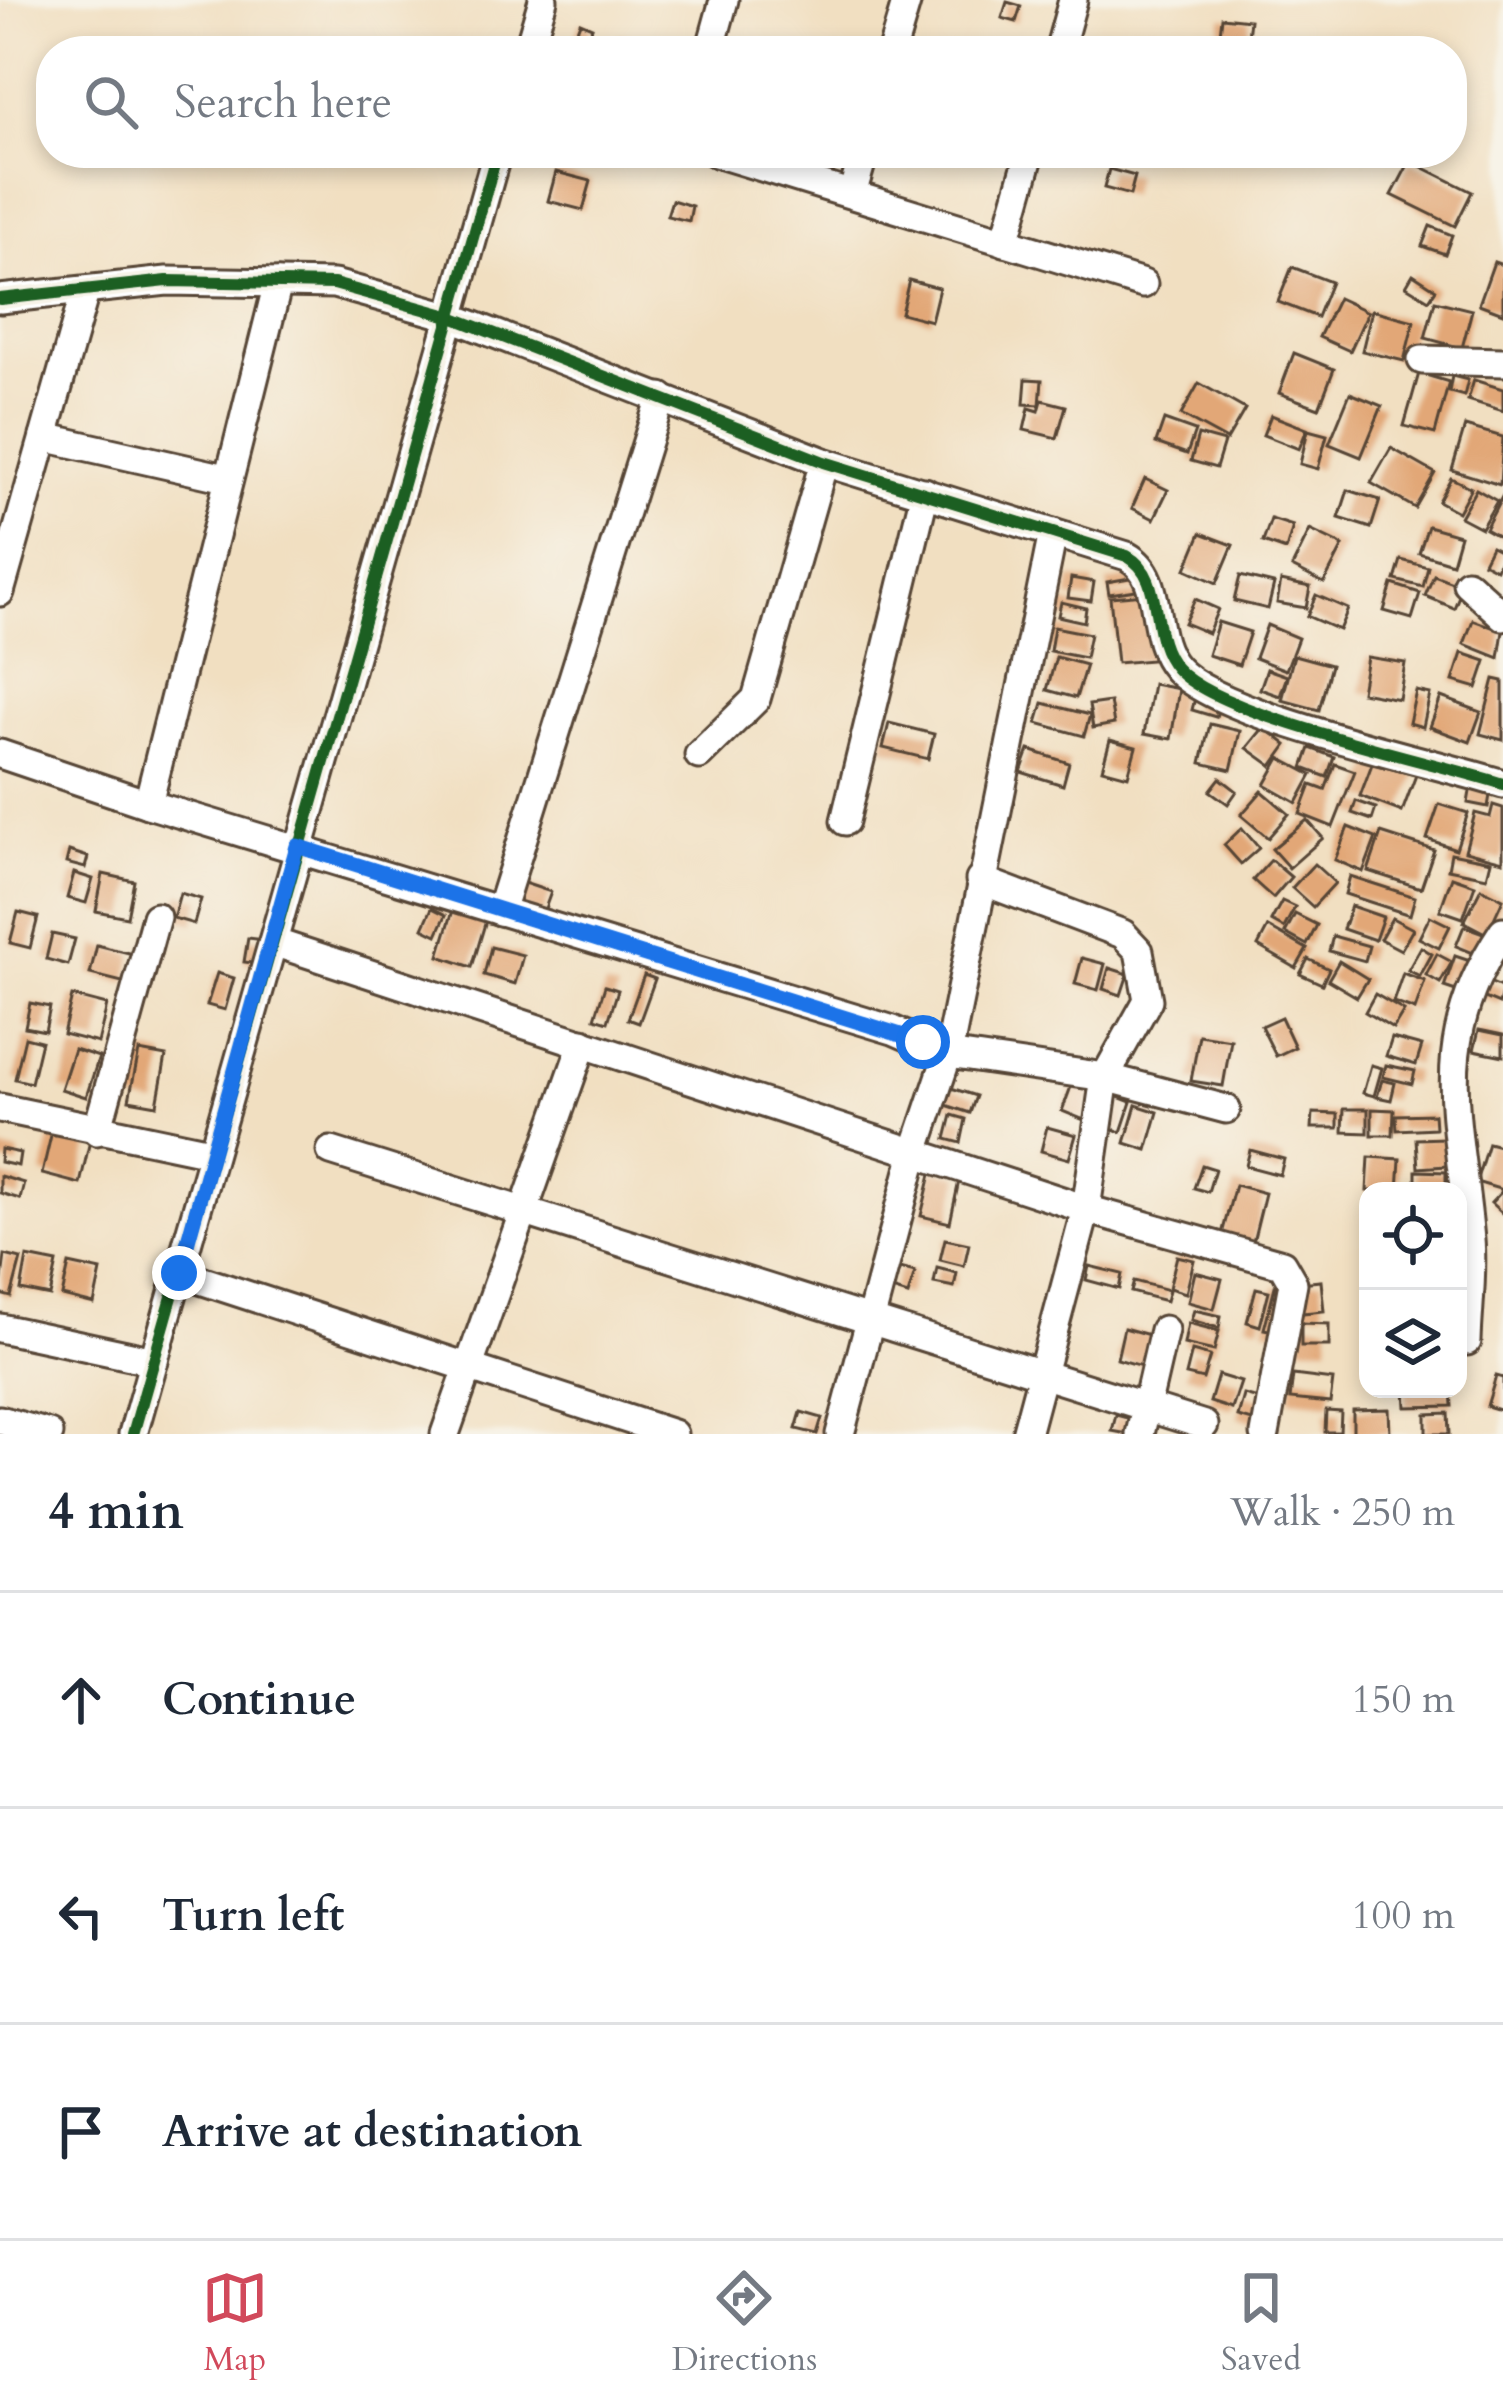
<!DOCTYPE html>
<meta charset="utf-8">
<style>
body{margin:0;font-family:Cardo,serif;background:#f6f6f7;color:#1f2937}
.controls{position:absolute;right:36px;bottom:36px;display:grid;overflow:hidden;border-radius:24px;box-shadow:0 6px 18px #0003}
.controls button{width:108px;height:108px;display:grid;place-items:center;padding:0;border:0;border-bottom:3px solid #e0e1e3;background:#fff;color:#1f2937;font:60px sans-serif}
.stop{position:absolute;width:36px;height:36px;margin:-27px;border:9px solid #1a73e8;border-radius:50%;background:#fff}
.stop.end{background:#1a73e8;border-color:#fff;box-shadow:0 3px 12px #0008}
.list{margin:0;padding:0;list-style:none}
h2{display:flex;justify-content:space-between;align-items:center;height:156px;margin:0;padding:0 48px;font-size:51px}
h2 small{font-size:39px;font-weight:400;color:#747a83}
.list li{display:grid;grid-template-columns:78px 1fr auto;gap:36px;align-items:center;box-sizing:border-box;height:216px;padding:0 48px;border-top:3px solid #e0e1e3}
.list b{display:block;font-size:45px;white-space:nowrap}
.list em{font-size:39px;font-style:normal;color:#747a83}
.icon{flex:none;width:66px;height:66px;fill:none;stroke:currentColor;stroke-width:2;stroke-linecap:round;stroke-linejoin:round}
.map{position:relative;flex:none;width:1503px;height:1434px;overflow:hidden}
.search{position:absolute;background:#fff;box-shadow:0 6px 18px #0003;left:36px;right:36px;top:36px;height:132px;display:flex;align-items:center;gap:30px;box-sizing:border-box;padding:0 42px;border-radius:48px;color:#747a83;font-size:45px}
.sheet{height:804px;background:#fff}
nav{display:flex;justify-content:space-around;align-items:center;box-sizing:border-box;height:168px;border-top:3px solid #e0e1e3;background:#fff;font-size:33px;color:#747a83}
nav a{display:grid;justify-items:center;gap:6px}
nav .on{color:#d1495b}
.map>svg:first-child{display:block}
</style>
<div class="map">
<svg width="1503" height="1434" viewBox="0 0 1503 1434">
<rect width="100%" height="100%" fill="#f7f3e8"/>
<filter id="ink" filterUnits="userSpaceOnUse"><feTurbulence type="fractalNoise" baseFrequency=".00833" numOctaves="2"/><feDisplacementMap in="SourceGraphic" scale="24" xChannelSelector="R" yChannelSelector="G"/><feConvolveMatrix kernelMatrix="1 2 1 2 8 2 1 2 1" color-interpolation-filters="sRGB"/></filter>
<filter id="wash" filterUnits="userSpaceOnUse"><feTurbulence type="fractalNoise" baseFrequency=".004" numOctaves="4" result="noise"/><feDisplacementMap in="SourceGraphic" scale="48" xChannelSelector="R" yChannelSelector="G"/><feGaussianBlur stdDeviation="2.7" result="paint"/><feColorMatrix in="noise" values="0 0 0 0 0 0 0 0 0 0 0 0 0 0 0 0 0 1.4 0 .05"/><feComposite in="paint" operator="in"/></filter>
<g filter="url(#wash)">
<rect width="100%" height="100%" fill="#f1dfc1"/>
<g id="blocks">
<!-- building -->
<g fill="#e2a777">
<polygon points="1007,2 1021,6 1016,22 1002,18"/>
<polygon points="1222,17 1250,20 1248,37 1220,34"/>
<polygon points="580,22 592,27 584,47 572,43"/>
<polygon points="619,34 656,44 654,51 614,51"/>
<polygon points="1410,161 1472,192 1455,226 1392,195"/>
<polygon points="1109,169 1135,176 1130,195 1104,188"/>
<polygon points="556,172 591,181 583,210 548,201"/>
<polygon points="672,200 692,206 689,221 667,216"/>
<polygon points="1430,226 1452,235 1445,254 1422,246"/>
<polygon points="1494,262 1503,265 1503,313 1479,304"/>
<polygon points="1292,267 1331,282 1317,317 1278,302"/>
<polygon points="1413,274 1436,289 1429,300 1406,286"/>
<polygon points="909,280 939,288 931,321 901,313"/>
<polygon points="1338,298 1368,312 1350,351 1319,337"/>
<polygon points="1435,301 1472,310 1462,348 1425,338"/>
<polygon points="1372,310 1414,321 1404,361 1362,351"/>
<polygon points="1294,353 1334,369 1319,408 1279,393"/>
<polygon points="1419,373 1449,382 1435,434 1404,426"/>
<polygon points="1452,376 1468,380 1464,396 1449,392"/>
<polygon points="1026,379 1042,380 1040,405 1024,404"/>
<polygon points="1474,380 1503,389 1503,411 1468,400"/>
<polygon points="1199,383 1245,409 1227,440 1181,415"/>
<polygon points="1350,393 1382,406 1361,457 1329,444"/>
<polygon points="1042,400 1066,406 1057,438 1024,430 1029,408 1039,411"/>
<polygon points="1271,415 1307,429 1299,449 1263,435"/>
<polygon points="1164,420 1195,431 1187,454 1156,443"/>
<polygon points="1465,426 1503,437 1500,485 1452,470"/>
<polygon points="1308,430 1327,435 1318,469 1300,464"/>
<polygon points="1198,435 1224,442 1216,468 1191,461"/>
<polygon points="1391,448 1435,473 1415,508 1371,483"/>
<polygon points="1451,478 1471,488 1458,512 1438,501"/>
<polygon points="1145,479 1168,490 1154,519 1132,508"/>
<polygon points="1476,489 1497,501 1481,528 1460,517"/>
<polygon points="1348,490 1380,500 1371,528 1339,518"/>
<polygon points="1503,495 1503,539 1485,529"/>
<polygon points="1271,519 1293,526 1286,550 1263,542"/>
<polygon points="1428,526 1460,535 1452,563 1419,553"/>
<polygon points="1310,530 1343,546 1324,583 1292,567"/>
<polygon points="1201,533 1233,545 1217,583 1186,569"/>
<polygon points="1491,546 1503,552 1496,569 1483,562"/>
<polygon points="1401,560 1428,567 1423,587 1395,580"/>
<polygon points="1434,575 1463,586 1454,608 1425,596"/>
<polygon points="1141,576 1143,589 1109,594 1107,582"/>
<polygon points="1240,576 1274,584 1268,609 1234,601"/>
<polygon points="1071,578 1094,582 1091,601 1068,598"/>
<polygon points="1281,581 1310,587 1306,608 1277,603"/>
<polygon points="1392,584 1420,593 1412,619 1384,611"/>
<polygon points="1145,594 1152,660 1117,663 1110,597"/>
<polygon points="1316,595 1348,609 1339,630 1307,616"/>
<polygon points="1195,599 1218,609 1208,633 1184,623"/>
<polygon points="1061,602 1086,608 1084,622 1058,616"/>
<polygon points="1473,620 1503,631 1499,658 1464,644"/>
<polygon points="1218,622 1250,632 1239,665 1208,655"/>
<polygon points="1267,625 1298,638 1286,670 1255,658"/>
<polygon points="1054,627 1090,634 1085,658 1050,651"/>
<polygon points="1462,653 1486,661 1477,688 1453,681"/>
<polygon points="1294,655 1331,665 1319,710 1282,700"/>
<polygon points="1056,657 1086,665 1076,698 1047,690"/>
<polygon points="1367,657 1405,663 1399,699 1361,692"/>
<polygon points="1267,669 1287,676 1280,696 1260,689"/>
<polygon points="1494,679 1503,681 1503,740 1480,734"/>
<polygon points="1153,684 1179,689 1171,739 1144,734"/>
<polygon points="1416,691 1430,694 1423,727 1409,723"/>
<polygon points="1441,697 1481,712 1470,742 1430,727"/>
<polygon points="1195,698 1219,705 1216,717 1192,710"/>
<polygon points="1110,702 1114,724 1093,728 1089,705"/>
<polygon points="1043,703 1090,715 1084,736 1037,723"/>
<polygon points="889,723 934,734 928,759 883,748"/>
<polygon points="1210,724 1240,731 1231,770 1201,763"/>
<polygon points="1264,727 1287,745 1272,766 1247,748"/>
<polygon points="1110,740 1136,747 1128,776 1102,769"/>
<polygon points="1310,748 1334,757 1327,777 1303,768"/>
<polygon points="1029,750 1069,763 1063,785 1021,772"/>
<polygon points="1280,758 1312,775 1297,803 1265,785"/>
<polygon points="1335,764 1355,771 1333,827 1300,814 1311,785 1325,790"/>
<polygon points="1372,764 1416,775 1402,812 1360,796"/>
<polygon points="1220,778 1237,791 1228,804 1210,791"/>
<polygon points="1471,786 1491,789 1488,807 1468,803"/>
<polygon points="1262,791 1289,814 1268,838 1241,815"/>
<polygon points="1356,801 1376,808 1372,820 1352,813"/>
<polygon points="1439,804 1468,813 1456,849 1427,839"/>
<polygon points="1493,805 1503,808 1503,861 1465,851 1475,813 1490,817"/>
<polygon points="1307,820 1323,838 1289,868 1272,849"/>
<polygon points="1348,827 1376,838 1363,872 1335,860"/>
<polygon points="1242,828 1259,848 1241,864 1224,845"/>
<polygon points="1381,833 1434,850 1421,888 1368,871"/>
<polygon points="69,851 88,857 85,868 66,863"/>
<polygon points="1451,853 1491,861 1487,877 1448,869"/>
<polygon points="1271,860 1291,877 1273,898 1253,880"/>
<polygon points="1314,864 1335,883 1313,907 1292,888"/>
<polygon points="74,873 93,879 86,903 67,898"/>
<polygon points="103,874 134,881 127,917 96,911"/>
<polygon points="1350,876 1415,897 1410,915 1345,894"/>
<polygon points="1452,877 1475,885 1463,918 1440,910"/>
<polygon points="518,881 551,892 543,914 510,903"/>
<polygon points="1481,888 1503,899 1487,934 1464,922"/>
<polygon points="180,893 201,899 194,924 173,918"/>
<polygon points="1282,901 1295,907 1284,928 1271,921"/>
<polygon points="1351,906 1383,917 1375,940 1343,929"/>
<polygon points="454,907 487,917 472,967 439,956"/>
<polygon points="432,908 446,915 437,935 423,928"/>
<polygon points="18,912 38,917 30,948 10,943"/>
<polygon points="1295,914 1317,925 1307,945 1285,933"/>
<polygon points="1430,916 1450,926 1439,948 1419,938"/>
<polygon points="1392,918 1413,929 1401,950 1380,939"/>
<polygon points="1464,926 1486,934 1478,955 1456,946"/>
<polygon points="1268,927 1307,949 1296,968 1258,946"/>
<polygon points="52,934 75,939 68,965 46,959"/>
<polygon points="1333,936 1369,946 1365,961 1329,951"/>
<polygon points="248,938 265,940 261,964 244,962"/>
<polygon points="97,945 133,954 126,983 90,974"/>
<polygon points="491,947 523,955 515,984 484,975"/>
<polygon points="1421,947 1432,954 1420,976 1408,970"/>
<polygon points="1437,954 1452,962 1440,983 1426,975"/>
<polygon points="1455,956 1473,962 1462,993 1444,987"/>
<polygon points="1082,958 1105,964 1098,990 1075,984"/>
<polygon points="1308,959 1329,969 1322,984 1300,974"/>
<polygon points="1339,961 1368,979 1357,997 1328,980"/>
<polygon points="1109,968 1128,974 1121,995 1103,989"/>
<polygon points="217,973 234,978 225,1010 207,1005"/>
<polygon points="1403,973 1425,981 1415,1010 1393,1002"/>
<polygon points="644,975 655,979 639,1023 628,1019"/>
<polygon points="1487,981 1503,988 1499,1004 1480,996"/>
<polygon points="605,986 618,990 608,1022 595,1018"/>
<polygon points="1375,994 1404,1011 1393,1029 1365,1012"/>
<polygon points="72,996 107,1005 98,1043 63,1034"/>
<polygon points="30,1003 50,1007 45,1031 25,1027"/>
<polygon points="1281,1017 1295,1047 1276,1056 1261,1026"/>
<polygon points="1479,1030 1503,1035 1503,1056 1474,1050"/>
<polygon points="1199,1035 1231,1040 1223,1086 1191,1081"/>
<polygon points="25,1037 41,1041 31,1083 15,1079"/>
<polygon points="1392,1038 1422,1046 1416,1065 1386,1056"/>
<polygon points="74,1049 99,1057 86,1097 61,1089"/>
<polygon points="139,1051 166,1056 157,1105 129,1100"/>
<polygon points="1371,1065 1382,1068 1374,1096 1363,1093"/>
<polygon points="1386,1065 1415,1071 1412,1084 1383,1077"/>
<polygon points="1382,1080 1395,1083 1391,1100 1377,1097"/>
<polygon points="1072,1084 1094,1092 1084,1120 1062,1111"/>
<polygon points="948,1087 976,1096 970,1113 943,1104"/>
<polygon points="1113,1095 1131,1102 1121,1132 1102,1125"/>
<polygon points="1136,1105 1158,1112 1147,1150 1125,1143"/>
<polygon points="1344,1109 1368,1109 1368,1133 1343,1132"/>
<polygon points="1372,1109 1394,1110 1393,1135 1372,1135"/>
<polygon points="1313,1113 1338,1114 1338,1128 1312,1128"/>
<polygon points="1434,1114 1435,1128 1397,1130 1396,1115"/>
<polygon points="952,1115 966,1119 961,1143 946,1139"/>
<polygon points="53,1127 91,1136 80,1184 42,1174"/>
<polygon points="1047,1127 1076,1135 1069,1159 1041,1151"/>
<polygon points="1445,1138 1446,1166 1418,1168 1416,1139"/>
<polygon points="1488,1143 1503,1147 1503,1214 1491,1203 1503,1190 1476,1182"/>
<polygon points="1,1149 20,1153 18,1166 0,1162"/>
<polygon points="1250,1150 1284,1159 1280,1175 1246,1166"/>
<polygon points="1369,1157 1400,1159 1398,1191 1367,1191"/>
<polygon points="1202,1165 1215,1169 1208,1192 1194,1188"/>
<polygon points="932,1170 960,1176 950,1223 921,1216"/>
<polygon points="1416,1171 1446,1172 1446,1191 1416,1191"/>
<polygon points="0,1176 24,1183 20,1199 0,1193"/>
<polygon points="1235,1185 1265,1193 1252,1246 1221,1238"/>
<polygon points="945,1239 969,1244 964,1266 940,1260"/>
<polygon points="5,1255 21,1259 11,1297 0,1294"/>
<polygon points="1177,1256 1194,1260 1186,1293 1169,1288"/>
<polygon points="27,1257 57,1263 50,1296 21,1290"/>
<polygon points="69,1264 101,1271 94,1304 62,1296"/>
<polygon points="1089,1266 1122,1274 1119,1289 1086,1280"/>
<polygon points="900,1268 915,1272 908,1295 892,1290"/>
<polygon points="937,1268 957,1273 954,1287 934,1283"/>
<polygon points="1195,1272 1222,1279 1214,1309 1188,1302"/>
<polygon points="1134,1281 1169,1290 1166,1301 1131,1292"/>
<polygon points="1321,1281 1324,1311 1302,1313 1299,1283"/>
<polygon points="1275,1286 1290,1290 1279,1332 1264,1329"/>
<polygon points="1256,1288 1269,1291 1260,1326 1247,1322"/>
<polygon points="1194,1310 1221,1316 1219,1328 1191,1320"/>
<polygon points="1188,1323 1219,1331 1214,1351 1184,1344"/>
<polygon points="1301,1323 1329,1324 1329,1346 1301,1346"/>
<polygon points="1124,1328 1153,1336 1145,1367 1117,1359"/>
<polygon points="1192,1351 1210,1356 1203,1379 1186,1375"/>
<polygon points="1218,1375 1241,1382 1232,1409 1210,1402"/>
<polygon points="1293,1375 1333,1380 1330,1403 1290,1399"/>
<polygon points="1496,1376 1503,1378 1503,1411 1487,1406"/>
<polygon points="1405,1389 1451,1389 1452,1406 1406,1407"/>
<polygon points="1244,1395 1262,1400 1256,1422 1238,1417"/>
<polygon points="1389,1409 1390,1434 1353,1434 1353,1410"/>
<polygon points="1326,1411 1341,1412 1340,1432 1325,1432"/>
<polygon points="801,1412 822,1418 817,1434 796,1429"/>
<polygon points="1448,1413 1449,1434 1426,1434 1426,1414"/>
<polygon points="1116,1415 1131,1419 1128,1434 1112,1431"/>
</g>
</g>
</g>
<g filter="url(#ink)">
<use href="#blocks" fill-opacity="0" stroke="#564536" stroke-width="3"/>
<g fill="none" stroke-linecap="round" stroke-linejoin="round">
<defs>
<g id="street">
<polyline points="528,51 543,0"/>
<polyline points="710,51 724,0"/>
<polyline points="892,51 907,0"/>
<polyline points="1059,51 1073,0"/>
<polyline points="716,153 1143,284"/>
<polyline points="852,194 864,153"/>
<polyline points="1005,242 1030,153"/>
<path d="M0,299L167,281L334,284L449,316L824,462L1127,556C1167,578 1146,634 1176,668C1218,717 1432,761 1503,784"/>
<polyline points="1422,360 1503,362"/>
<polyline points="44,437 226,478"/>
<polyline points="1467,583 1503,616"/>
<polyline points="0,592 85,292"/>
<polyline points="0,754 148,804 893,1030 948,1054 1105,1077 1226,1109"/>
<polyline points="699,755 756,699 824,462"/>
<polyline points="148,804 278,283"/>
<polyline points="845,821 925,492"/>
<polyline points="980,880 1123,934 1139,951 1148,1000 1105,1077 1086,1209 1026,1434"/>
<polyline points="500,911 661,397"/>
<polyline points="273,942 1086,1209 1282,1264 1293,1283 1265,1434"/>
<polyline points="0,1108 210,1152"/>
<polyline points="97,1131 156,917"/>
<polyline points="331,1151 1204,1425"/>
<polyline points="179,1273 673,1434"/>
<polyline points="0,1328 154,1361"/>
<path d="M1467,1341C1468,1308 1473,1273 1470,1240C1459,1117 1428,1043 1503,931"/>
<polyline points="0,1420 49,1434"/>
<polyline points="133,1434 497,153"/>
<polyline points="445,1434 583,1043"/>
<polyline points="840,1434 915,1152 948,1054 1053,533"/>
<polyline points="1140,1434 1164,1330"/>
</g>
</defs>
<!-- street casing -->
<use href="#street" stroke="#564536" stroke-width="33"/>
<!-- street -->
<use href="#street" stroke="#fff" stroke-width="27"/>
<defs>
<g id="cycleway">
<path d="M0,299L167,281L334,284L449,316L824,462L1127,556C1167,578 1146,634 1176,668C1218,717 1432,761 1503,784"/>
<polyline points="133,1434 497,153"/>
</g>
</defs>
<!-- cycleway casing -->
<use href="#cycleway" stroke="#f7f3e8" stroke-width="20"/>
<!-- cycleway -->
<use href="#cycleway" stroke="#1b5e20" stroke-width="12"/>
</g>
</g>
<g fill="none" stroke-linecap="round" stroke-linejoin="round" filter="url(#ink)">
<!-- route -->
<polyline stroke="#1a73e8" stroke-width="15" points="179,1273 297,846 923,1042"/>
</g>
</svg>
<div class="controls">
<button><svg class="icon" aria-label="locate" viewBox="0 0 24 24"><circle cx="12" cy="12" r="6"/><path d="M12 2v4M12 18v4M2 12h4M18 12h4"/></svg></button>
<button><svg class="icon" aria-label="layers" viewBox="0 0 24 24"><path d="M12 4l9 5-9 5-9-5zM3 14l9 5 9-5"/></svg></button>
</div>
<div class="stop" style="left:923px;top:1042px"></div>
<div class="stop end" style="left:179px;top:1273px"></div>
<div class="search"><svg class="icon" aria-label="search" viewBox="0 0 24 24"><circle cx="10" cy="10" r="6"/><path d="M15 15l6 6"/></svg>Search here</div>
</div>
<section class="sheet">
<h2>4 min<small>Walk · 250 m</small></h2>
<ul class="list">
<li><svg class="icon" aria-label="ahead" viewBox="0 0 24 24"><path d="M12 20V5M6 11l6-6 6 6"/></svg><div><b>Continue</b></div><em>150 m</em></li>
<li><svg class="icon" aria-label="left" viewBox="0 0 24 24"><path d="M17 20v-9H6M10 6l-5 5 5 5"/></svg><div><b>Turn left</b></div><em>100 m</em></li>
<li><svg class="icon" aria-label="arrive" viewBox="0 0 24 24"><path d="M6 21V4h12l-3 4 3 4H6"/></svg><div><b>Arrive at destination</b></div></li>
</ul>
</section>
<nav>
<a class="on"><svg class="icon" aria-label="map" viewBox="0 0 24 24"><path d="M3 6l6-2 6 2 6-2v14l-6 2-6-2-6 2zM9 4v14M15 6v14"/></svg>Map</a>
<a><svg class="icon" aria-label="directions" viewBox="0 0 24 24"><path d="M12 3l9 9-9 9-9-9zM9 14v-3h6M13 9l2 2-2 2"/></svg>Directions</a>
<a><svg class="icon" aria-label="saved" viewBox="0 0 24 24"><path d="M7 4h10v16l-5-4-5 4z"/></svg>Saved</a>
</nav>
